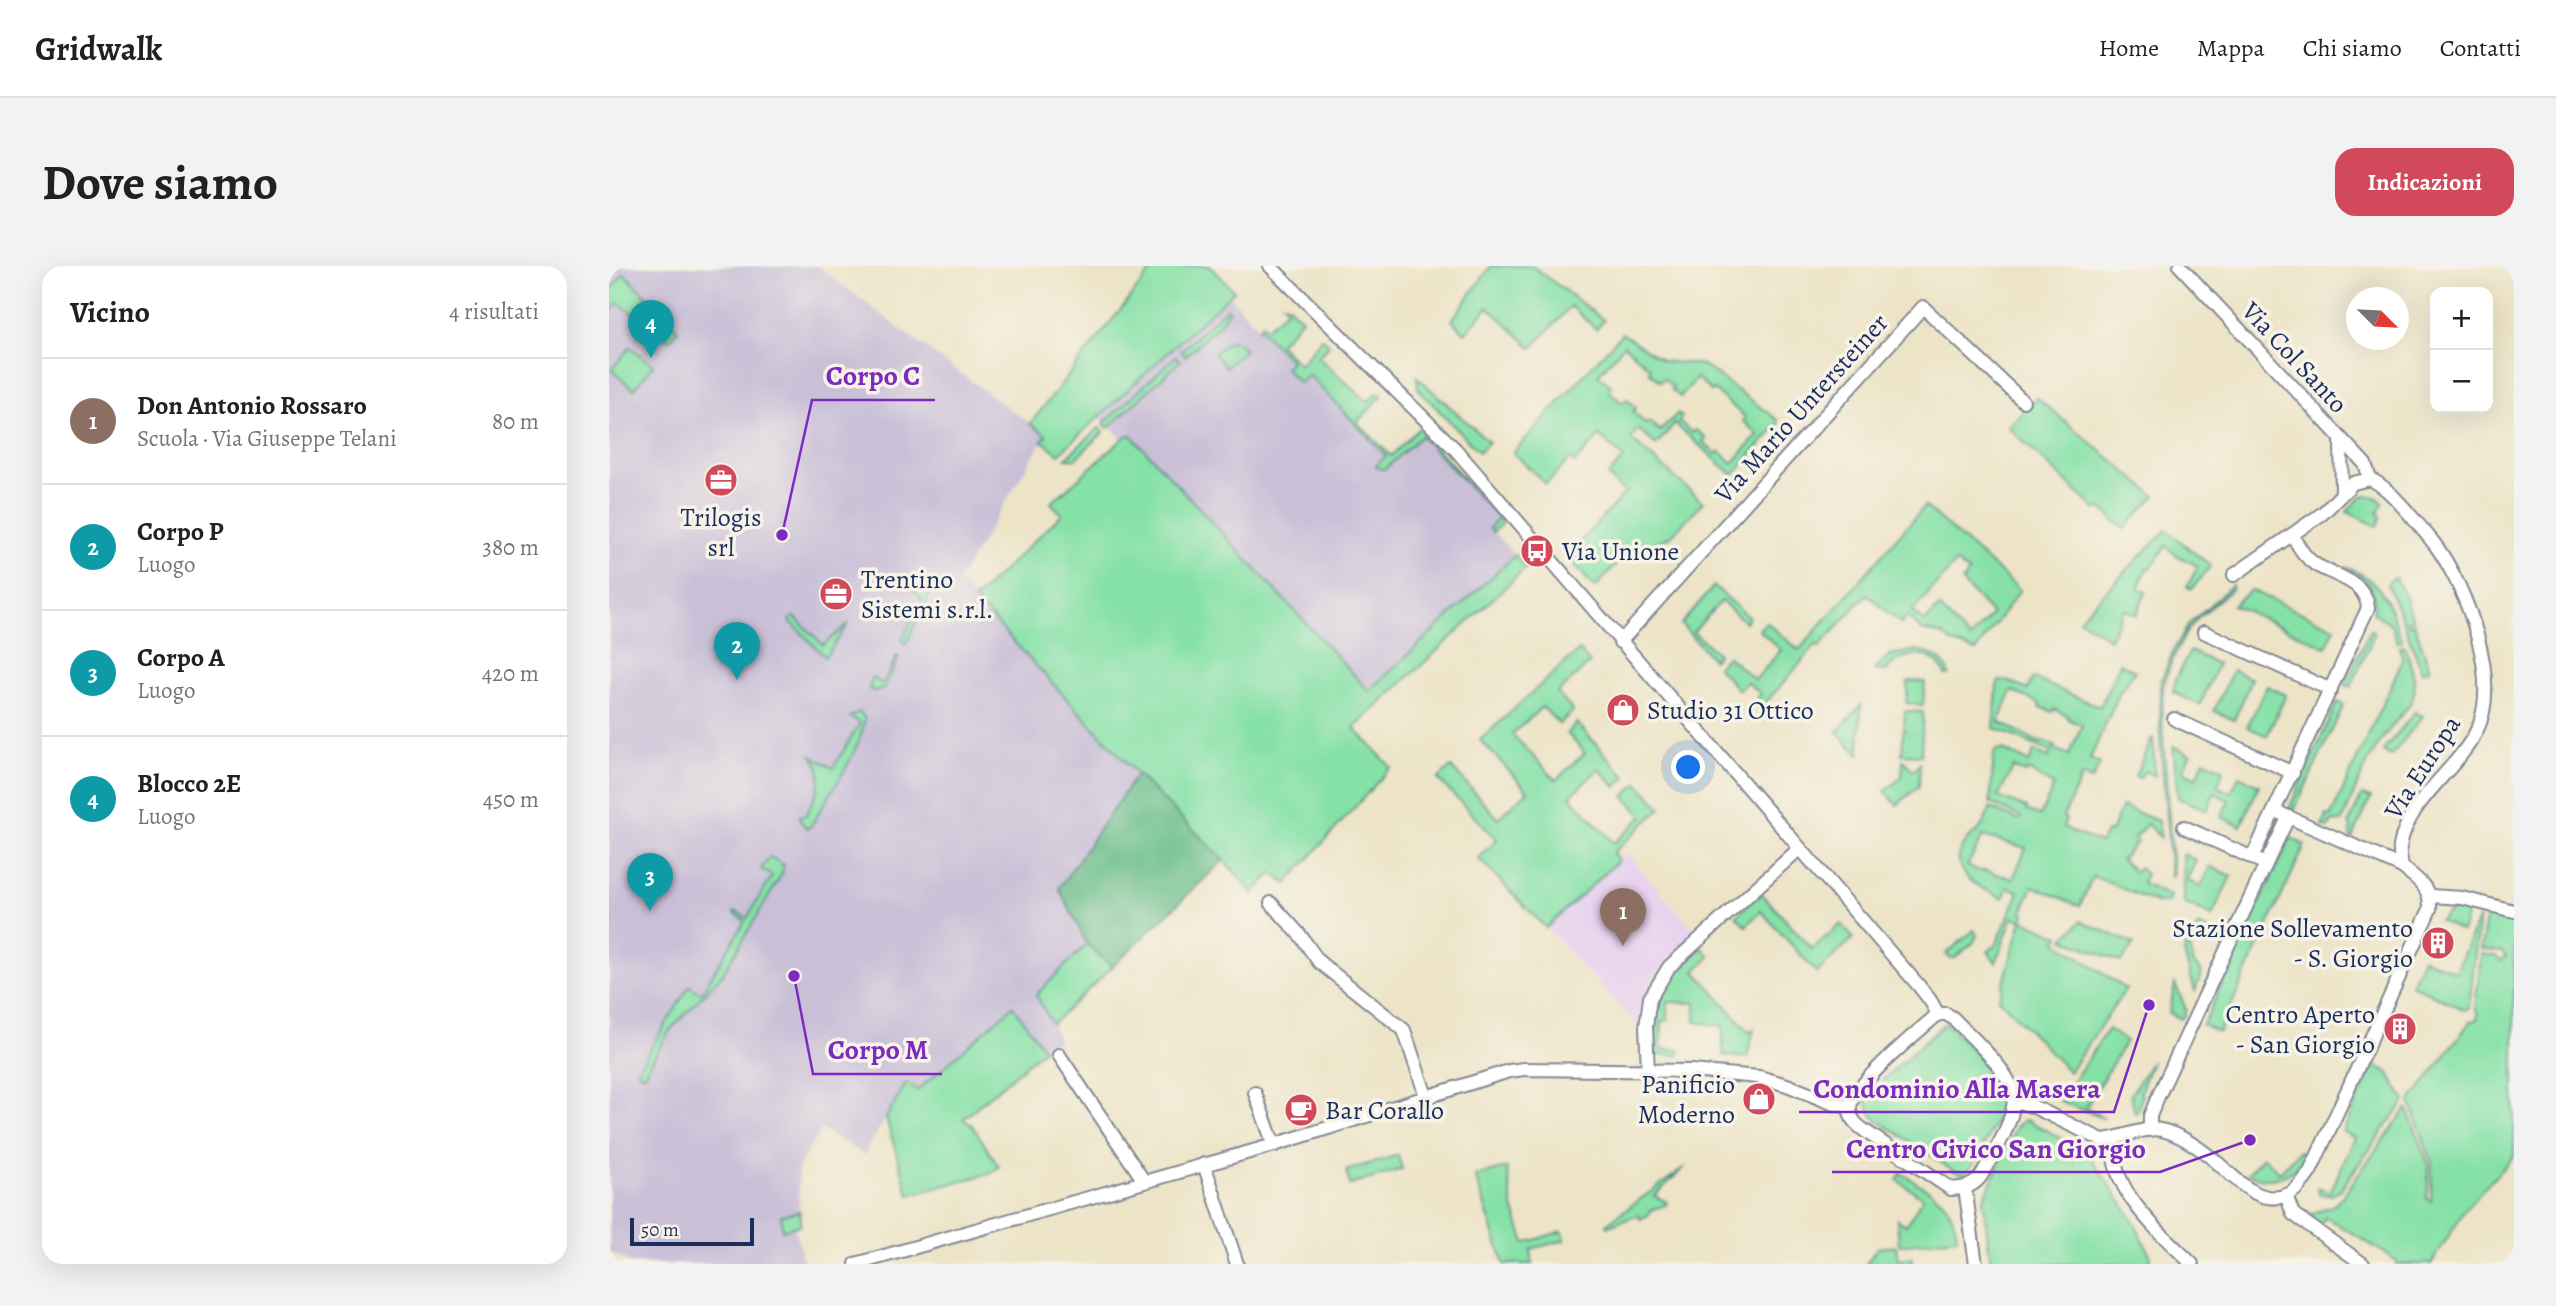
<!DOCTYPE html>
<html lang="it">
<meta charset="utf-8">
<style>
body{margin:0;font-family:Alegreya,serif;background:#f2f2f2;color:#202124}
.controls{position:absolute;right:21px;top:21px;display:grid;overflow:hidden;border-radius:14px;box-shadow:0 7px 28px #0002}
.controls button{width:63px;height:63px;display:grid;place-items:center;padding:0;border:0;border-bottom:2px solid #e0e0e0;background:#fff;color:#202124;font:35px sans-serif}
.compass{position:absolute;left:1737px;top:21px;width:63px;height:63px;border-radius:50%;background:#fff;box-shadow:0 7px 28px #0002;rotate:114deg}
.scale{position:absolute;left:21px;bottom:18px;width:124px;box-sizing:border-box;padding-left:7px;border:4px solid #1b2f5e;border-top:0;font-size:19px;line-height:24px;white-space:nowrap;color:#1b2f5e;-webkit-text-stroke:5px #f7f3e8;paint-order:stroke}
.you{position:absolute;left:1080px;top:502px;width:24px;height:24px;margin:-18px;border:5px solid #fff;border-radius:50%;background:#1a73e8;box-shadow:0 0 0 10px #1a73e833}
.badge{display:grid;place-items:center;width:46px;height:46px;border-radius:50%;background:#d1495b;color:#fff;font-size:23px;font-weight:700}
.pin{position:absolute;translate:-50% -58px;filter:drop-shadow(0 2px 4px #0008)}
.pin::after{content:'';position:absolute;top:37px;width:24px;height:21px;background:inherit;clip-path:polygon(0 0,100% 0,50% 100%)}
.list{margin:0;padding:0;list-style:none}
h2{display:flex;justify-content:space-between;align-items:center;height:91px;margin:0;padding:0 28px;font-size:30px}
h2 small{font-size:23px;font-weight:400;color:#757577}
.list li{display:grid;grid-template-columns:46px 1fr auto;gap:21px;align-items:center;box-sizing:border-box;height:126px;padding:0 28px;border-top:2px solid #e0e0e0}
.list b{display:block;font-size:26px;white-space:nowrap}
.list p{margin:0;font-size:23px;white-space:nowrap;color:#757577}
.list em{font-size:23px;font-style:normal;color:#757577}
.map{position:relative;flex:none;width:1905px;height:998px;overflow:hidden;border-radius:21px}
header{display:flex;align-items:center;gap:42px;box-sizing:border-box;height:98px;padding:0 35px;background:#fff;border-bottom:2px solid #e0e0e0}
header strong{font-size:33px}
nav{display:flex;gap:38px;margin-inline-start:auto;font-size:24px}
.intro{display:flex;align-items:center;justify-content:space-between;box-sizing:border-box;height:168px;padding:0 42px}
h1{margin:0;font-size:49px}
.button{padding:18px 32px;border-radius:21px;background:#d1495b;color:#fff;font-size:24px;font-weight:700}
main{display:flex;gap:42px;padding:0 42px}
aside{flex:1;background:#fff;border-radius:21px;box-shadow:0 7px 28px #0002}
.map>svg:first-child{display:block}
</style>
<header>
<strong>Gridwalk</strong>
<nav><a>Home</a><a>Mappa</a><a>Chi siamo</a><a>Contatti</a></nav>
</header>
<div class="intro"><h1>Dove siamo</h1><a class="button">Indicazioni</a></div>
<main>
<aside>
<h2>Vicino<small>4 risultati</small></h2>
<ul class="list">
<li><span class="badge" style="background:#8d6e63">1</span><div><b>Don Antonio Rossaro</b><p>Scuola · Via Giuseppe Telani</p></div><em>80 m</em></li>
<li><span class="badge" style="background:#0f9aa8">2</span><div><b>Corpo P</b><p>Luogo</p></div><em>380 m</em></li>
<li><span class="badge" style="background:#0f9aa8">3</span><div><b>Corpo A</b><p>Luogo</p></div><em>420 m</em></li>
<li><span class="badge" style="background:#0f9aa8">4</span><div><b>Blocco 2E</b><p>Luogo</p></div><em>450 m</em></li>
</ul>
</aside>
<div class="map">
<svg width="1905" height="998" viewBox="0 0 1905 998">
<rect width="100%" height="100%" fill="#f7f3e8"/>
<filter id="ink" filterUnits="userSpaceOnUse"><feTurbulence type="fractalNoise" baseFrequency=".0143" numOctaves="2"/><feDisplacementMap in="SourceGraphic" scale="14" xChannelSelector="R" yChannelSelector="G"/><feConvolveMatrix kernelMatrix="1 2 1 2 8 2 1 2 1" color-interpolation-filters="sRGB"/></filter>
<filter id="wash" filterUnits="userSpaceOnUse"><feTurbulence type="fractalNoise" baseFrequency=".00686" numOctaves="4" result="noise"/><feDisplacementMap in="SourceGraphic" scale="28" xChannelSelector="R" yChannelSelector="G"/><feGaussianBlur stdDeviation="1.57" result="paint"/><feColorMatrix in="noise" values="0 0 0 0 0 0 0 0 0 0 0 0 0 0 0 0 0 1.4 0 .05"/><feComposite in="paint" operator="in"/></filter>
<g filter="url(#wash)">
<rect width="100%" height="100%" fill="#ede4c7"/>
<!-- built -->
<polygon fill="#e8d2ee" points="1017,587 1088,666 1048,707 1039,724 1033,764 937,662"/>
<!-- industrial -->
<g fill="#c9bfd7">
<polygon points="0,0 209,0 311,78 437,169 349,315 528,508 615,594 443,758 450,775 435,783 354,853 297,818 255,889 212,863 189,902 191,959 185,961 195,996 188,998 22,998 0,985"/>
<polygon points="620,30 667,80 670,78 782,190 810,162 894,256 885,266 917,302 763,444 514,173 490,151"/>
</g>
<!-- green -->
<g fill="#86e1a7" stroke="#508882" stroke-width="2" fill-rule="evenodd">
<polygon points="546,0 601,0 625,25 450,188 433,175 437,169 421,158"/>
<polygon points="882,0 923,0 995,54 987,63 962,40 923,82 879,41 856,67 843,54"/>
<polygon points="15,7 69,64 61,74 9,37 0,47 0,26"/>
<polygon points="674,38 679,39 693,53 670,78 691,99 713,72 720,79 709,91 759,136 768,126 773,130 748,156 782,190 810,162 894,256 884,266 880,262 890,252 812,170 776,203 769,202 767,200 777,190 700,109 691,117 688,115 676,102 682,95 650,62 653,58 658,62 678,43"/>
<polygon points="618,42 620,45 607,62 576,90 572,85"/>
<path d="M1013,67L1054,95L1094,99L1169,154V159L1124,209L1066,158L1047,179L1029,163L1022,173L1094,236L1062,270L1015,290L986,322L958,290L1016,227L999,210L1015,192L990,170L966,197L961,193L937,218L904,187ZM1015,79L1042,103L1040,106L1051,116L1055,113L1064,121L1062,123L1071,131L1088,112L1103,126L1105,124L1136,151L1134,155L1149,169L1124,197L1111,185L1107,188L1094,176L1097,172L1087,164L1083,167L1070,155L1073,151L1069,147L1051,165L1040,155L1037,158L1024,146L1027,142L1018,133L1013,137L1000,125L1003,121L989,109Z"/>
<polygon points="623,75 630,77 636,84 617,101 605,88 614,79"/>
<polygon points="21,81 44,99 25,123 2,104"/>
<polygon points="567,90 571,95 499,162 495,157"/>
<polygon points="808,111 880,176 870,186 814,128 809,122"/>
<polygon points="1428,132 1546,230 1515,263 1491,241 1487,244 1399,161"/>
<polygon points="490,162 495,166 466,193 457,192"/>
<polygon points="522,169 760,425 906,289 917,302 745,462 782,501 677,618 663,607 644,627 615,594 528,508 365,333 453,248 442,237 517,170"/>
<polygon points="1757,229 1769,232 1774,237 1769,247 1772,250 1768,260 1738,246 1751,231"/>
<path d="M1316,240L1411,324L1367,385L1344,377L1334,369L1313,364L1298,351L1292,358L1258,328L1210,381L1207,379L1154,440L1147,434L1152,428L1138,416L1130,424L1108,401L1118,390L1146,414L1172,384L1150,364L1157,356L1190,384ZM1347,296L1360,307L1353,316L1383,348L1361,373L1330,341L1316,356L1303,346Z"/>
<polygon points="1557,264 1602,300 1583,323 1578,321 1589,300 1567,289 1557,280 1541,303 1538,302 1529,322 1537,326 1527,349 1515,343 1501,373 1470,353"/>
<path d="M1736,301C1776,315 1780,339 1793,375L1788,376L1781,357L1764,347C1770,324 1755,311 1736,301Z"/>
<polygon points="1785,311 1796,329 1804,354 1795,357 1778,318"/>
<polygon points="310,315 322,325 297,378 293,374 313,334 304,324"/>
<polygon points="1623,319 1623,323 1589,352 1577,367 1563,394 1554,420 1553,453 1564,610 1562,611 1551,475 1552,416 1564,385 1580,358"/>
<polygon points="1105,320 1140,351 1136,356 1112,335 1084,366 1109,388 1104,394 1072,358"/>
<polygon points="1642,324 1726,362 1717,381 1624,339"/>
<polygon points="185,350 214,379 240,357 216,391 180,354"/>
<polygon points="1805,357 1821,403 1813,406 1796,360"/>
<polygon points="1761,364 1766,366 1742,421 1736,419"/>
<path d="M1795,379C1820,443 1797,434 1768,481C1753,503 1744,531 1733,556L1724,555L1718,562L1713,560L1718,549L1722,550L1794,393L1790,381Z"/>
<polygon points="970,384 981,397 948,427 964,445 950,458 933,441 903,468 947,514 976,487 958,467 968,457 1017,511 1007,521 990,503 961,530 1005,577 1034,550 1015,530 1029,517 1052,542 1004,587 1010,594 937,662 869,592 888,574 829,513 842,501 889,552 919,525 871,474"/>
<path d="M1308,384C1323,388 1336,393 1340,409H1336C1326,382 1291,385 1277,405L1265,404L1281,389Z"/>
<polygon points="1581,385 1609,398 1591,439 1564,426 1567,413"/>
<polygon points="288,390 290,391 276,422 267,426 260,423 263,412 274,418"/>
<path d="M1511,397L1526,405L1510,428L1481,493L1491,498L1483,514L1473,510L1454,551L1457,553L1454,560L1463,566L1492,577L1497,566L1502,567L1513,540L1549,555L1552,572L1538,558L1525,572L1528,576L1512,593L1526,606L1530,602L1537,608L1533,618L1561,630L1559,637H1547L1484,610L1471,640L1424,620L1413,646L1416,648L1414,654L1451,670L1448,676L1517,723L1460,806L1390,733L1413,654L1404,651L1387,696L1379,686L1388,677L1410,626L1399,621L1394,632C1373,623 1336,607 1355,578C1359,571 1366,568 1371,562C1376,557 1378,549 1381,542L1410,554L1412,551L1381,537L1385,488L1387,484H1394L1420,496L1425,485L1439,492L1442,486L1385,462L1388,419L1390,415H1399L1419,424L1424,412L1491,441ZM1403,425L1432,438L1431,441L1443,446L1445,443L1459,450V453L1473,459L1460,489L1445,483L1446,480L1433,475L1431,477L1390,456ZM1404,502L1417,507L1419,504L1445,520L1431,550L1417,544L1418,542L1389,531ZM1374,570L1417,582L1404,613L1375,604L1373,606L1358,600Z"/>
<polygon points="1624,404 1643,413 1625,454 1605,445"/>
<polygon points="1299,415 1316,416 1314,439 1297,437"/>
<polygon points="1658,420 1677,429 1658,470 1638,461"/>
<polygon points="1728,436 1734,439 1732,445 1685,545 1680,543"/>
<polygon points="1252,439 1250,489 1228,466"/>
<polygon points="1296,445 1314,446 1312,489 1293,488"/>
<path d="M250,446L255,451C257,477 216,536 201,561L198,562L192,556L191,550L197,549C207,530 220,506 201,488L224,502L251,457L241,451Z"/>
<polygon points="1806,446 1814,450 1782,490 1774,485"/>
<polygon points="1544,471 1546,510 1535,505 1531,512 1526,510"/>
<polygon points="1564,480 1581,488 1574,505 1587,512 1595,494 1615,504 1608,520 1622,527 1630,510 1650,519 1632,560 1612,551 1620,534 1605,527 1598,544 1569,532"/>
<polygon points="1294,494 1304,504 1311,498 1310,520 1288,539 1276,525 1293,511"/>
<polygon points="1753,529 1762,532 1743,573 1741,572 1742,561 1740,557"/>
<polygon points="1681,572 1696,579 1610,766 1594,759"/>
<polygon points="1574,588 1587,594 1578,614 1591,621 1601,600 1622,610 1603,650 1575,637"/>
<polygon points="161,591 175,599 173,608 113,709 61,764 35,808 31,808 29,803 80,720 92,727 136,655 125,647 127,645 138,652 163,610 152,603"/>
<polygon points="1152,627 1203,683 1232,658 1244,672 1208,707 1152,645 1137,660 1127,650"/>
<polygon points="1865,638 1905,650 1905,890 1858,941 1822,998 1787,998 1788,995 1717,951 1711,959 1704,956 1702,948 1723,940 1732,932 1798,842 1820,899 1818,933 1822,935 1823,897 1801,836 1861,756 1868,754 1869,746 1866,743 1872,688 1886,690 1892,695 1897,690 1893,686 1872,683 1877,652"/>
<polygon points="1852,643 1858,646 1853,665 1830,655 1841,645"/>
<polygon points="1870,651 1860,742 1855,744 1802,718 1814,692 1847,706"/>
<polygon points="1472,655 1525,678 1512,696 1455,673"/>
<path d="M1589,660L1611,669L1610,672C1598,665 1587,672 1581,683L1585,698L1593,706L1586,725L1575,687L1578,674Z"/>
<polygon points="1365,664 1368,669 1365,676 1346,692 1341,692 1337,688"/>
<polygon points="478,678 503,701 443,758 427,729"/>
<polygon points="1093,681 1101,691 1086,705 1140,766 1145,763 1138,792 1114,789 1114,760 1086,756 1087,737 1059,736 1059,754 1053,755 1052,783 1070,784 1070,789 1052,789 1046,787 1048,738 1062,711"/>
<polygon points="1566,718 1577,743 1575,750 1572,753 1560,747"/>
<polygon points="404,740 435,783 354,853 363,859 390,901 382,907 300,929 277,852 297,817 309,824"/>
<path d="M1335,758L1340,760C1354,775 1396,812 1396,833C1395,845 1383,861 1378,873C1371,885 1366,902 1353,908L1345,905L1267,853C1260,846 1255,835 1261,826Z"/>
<polygon points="1499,763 1517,775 1477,841 1496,853 1451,835"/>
<polygon points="1543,795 1531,827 1533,829 1529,845 1526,847 1522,828"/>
<polygon points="1764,799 1779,806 1796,835 1731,924 1724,929 1710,928 1709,921 1721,926 1746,872 1734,866"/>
<polygon points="1418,854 1478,886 1525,955 1542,991 1539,998 1382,998 1374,935 1406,863 1413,855"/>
<path d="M1690,885L1696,888C1685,911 1661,920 1639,907L1654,891L1671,906Z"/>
<polygon points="789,889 793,903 741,919 737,905"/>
<polygon points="1076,901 1045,930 1058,936 1057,939 1044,943 1038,950 1031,953 1029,949 998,961 997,958"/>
<polygon points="898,902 904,941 916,977 953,965 956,974 922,983 924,998 895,998 866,910"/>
<path d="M1292,907C1323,927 1345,932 1348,972L1290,979L1288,953L1297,959L1314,932L1288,914Z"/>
<polygon points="191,945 191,959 173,964 172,949"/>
<polygon points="1287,980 1289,993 1303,991 1304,998 1257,998 1268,982"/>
</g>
<!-- forest -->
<polygon fill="#6cbf8c" stroke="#447775" stroke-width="2" points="528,508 615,594 503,701 478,678 450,622"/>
</g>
<g filter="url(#ink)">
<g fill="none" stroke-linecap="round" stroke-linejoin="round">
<defs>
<g id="street">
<polyline points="661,0 847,184 1310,720 1321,734 1329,748"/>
<polyline points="1571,0 1756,198 1761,213"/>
<polyline points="1732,176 1733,227"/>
<polyline points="1625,309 1714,247 1744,217 1761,213"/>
<polyline points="1595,366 1722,424"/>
<polyline points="1011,376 1314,41 1414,135"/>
<polyline points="1565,453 1684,507"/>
<polyline points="1666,545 1793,601"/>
<path d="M1643,592L1759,342C1757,315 1726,310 1707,299C1695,291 1689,281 1684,269"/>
<polyline points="1657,598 1679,552"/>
<polyline points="1822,630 1853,632 1905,645"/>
<polyline points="662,637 691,669 710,696 795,764 817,830"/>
<path d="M1329,748H1337L1344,752C1361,770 1407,810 1405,834C1403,860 1384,888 1372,910C1364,921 1355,922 1342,923L1259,867C1249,860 1240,854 1241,841C1244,818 1310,765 1329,748Z"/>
<polyline points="450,789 535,915"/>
<polyline points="1039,805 1037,761 1041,732 1060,701 1190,583"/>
<polyline points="646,827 665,879"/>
<path d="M1405,834L1425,841L1493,874C1511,873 1536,860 1552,864C1571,868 1588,880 1604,893C1624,909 1648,941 1678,929C1688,925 1695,914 1701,906L1821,643C1822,621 1809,614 1793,601C1792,594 1790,587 1791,580C1799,534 1847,505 1867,466C1893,416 1858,323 1827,280C1818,268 1807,256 1797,244C1786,232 1776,220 1761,213"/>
<polyline points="1541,864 1541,850 1548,833 1657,598 1575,561"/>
<path d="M1504,873C1500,925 1550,965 1583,998"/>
<polyline points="595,898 628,998"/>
<polyline points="1356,922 1367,998"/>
<polyline points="1677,929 1684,948 1754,998"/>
<polyline points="247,998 665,879 900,805 915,803 1082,805 1150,811 1178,819 1225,838 1241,841"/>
</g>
</defs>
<!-- street casing -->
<use href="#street" stroke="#848a92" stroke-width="16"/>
<!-- street -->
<use href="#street" stroke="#fff" stroke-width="12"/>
</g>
</g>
<!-- icons -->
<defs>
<symbol id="office-disc" viewBox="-11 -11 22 22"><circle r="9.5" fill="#d1495b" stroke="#f7f3e8"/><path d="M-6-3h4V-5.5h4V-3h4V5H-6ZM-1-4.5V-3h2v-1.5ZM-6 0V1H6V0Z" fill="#fff"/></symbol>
<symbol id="bus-disc" viewBox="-11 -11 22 22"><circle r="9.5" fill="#d1495b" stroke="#f7f3e8"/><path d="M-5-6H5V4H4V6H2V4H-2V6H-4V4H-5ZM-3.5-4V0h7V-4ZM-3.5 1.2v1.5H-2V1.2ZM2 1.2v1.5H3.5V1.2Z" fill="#fff"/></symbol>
<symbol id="shop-disc" viewBox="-11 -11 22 22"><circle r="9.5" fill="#d1495b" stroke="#f7f3e8"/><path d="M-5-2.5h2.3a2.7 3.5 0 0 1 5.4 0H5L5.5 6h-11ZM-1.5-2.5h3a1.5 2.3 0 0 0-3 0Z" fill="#fff"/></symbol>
<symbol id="building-disc" viewBox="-11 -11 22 22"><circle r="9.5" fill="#d1495b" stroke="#f7f3e8"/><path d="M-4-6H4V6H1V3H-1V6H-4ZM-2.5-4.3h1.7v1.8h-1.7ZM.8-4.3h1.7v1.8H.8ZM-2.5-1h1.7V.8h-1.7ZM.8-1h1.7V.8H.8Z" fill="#fff"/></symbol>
<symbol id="cafe-disc" viewBox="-11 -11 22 22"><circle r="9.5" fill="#d1495b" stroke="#f7f3e8"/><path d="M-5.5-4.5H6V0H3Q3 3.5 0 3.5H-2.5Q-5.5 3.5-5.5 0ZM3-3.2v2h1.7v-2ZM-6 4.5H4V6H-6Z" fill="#fff"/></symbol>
</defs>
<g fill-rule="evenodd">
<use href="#office-disc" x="93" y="195" width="38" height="38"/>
<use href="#bus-disc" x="909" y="266" width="38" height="38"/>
<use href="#office-disc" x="208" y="309" width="38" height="38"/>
<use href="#shop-disc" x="995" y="425" width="38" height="38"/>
<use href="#building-disc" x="1810" y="658" width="38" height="38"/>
<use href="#building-disc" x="1772" y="744" width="38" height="38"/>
<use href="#shop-disc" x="1131" y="814" width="38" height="38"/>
<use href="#cafe-disc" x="673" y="825" width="38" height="38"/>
</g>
<g text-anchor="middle" stroke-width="7" stroke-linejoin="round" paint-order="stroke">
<!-- street labels -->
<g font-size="26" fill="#1b2f5e" stroke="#f7f3e8">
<text transform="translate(1686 91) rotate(47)" y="9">Via Col Santo</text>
<text transform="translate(1192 142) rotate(-48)" y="9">Via Mario Untersteiner</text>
<text transform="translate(1813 501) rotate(-57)" y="9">Via Europa</text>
</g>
<!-- poi labels -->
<g font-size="26" fill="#1b2f5e" stroke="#f7f3e8" text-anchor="start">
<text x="112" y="260" text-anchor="middle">Trilogis<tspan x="112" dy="30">srl</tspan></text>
<text x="953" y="294">Via Unione</text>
<text x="252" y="322">Trentino<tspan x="252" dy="30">Sistemi s.r.l.</tspan></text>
<text x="1038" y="453">Studio 31 Ottico</text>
<text x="1804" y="671" text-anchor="end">Stazione Sollevamento<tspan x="1804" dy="30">- S. Giorgio</tspan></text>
<text x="1766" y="757" text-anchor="end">Centro Aperto<tspan x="1766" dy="30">- San Giorgio</tspan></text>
<text x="1126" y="827" text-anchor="end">Panificio<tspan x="1126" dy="30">Moderno</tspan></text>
<text x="716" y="853">Bar Corallo</text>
</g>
</g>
<!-- callouts -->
<path fill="none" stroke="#7b2cbf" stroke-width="2.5" d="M173 269L203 134H326M185 710L204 808H333M1540 739L1505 846H1190M1641 874L1551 906H1223"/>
<g fill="#7b2cbf" stroke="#f7f3e8" stroke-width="2.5">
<circle cx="173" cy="269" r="7"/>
<circle cx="185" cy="710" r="7"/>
<circle cx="1540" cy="739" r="7"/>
<circle cx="1641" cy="874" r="7"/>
</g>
<g font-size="28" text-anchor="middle" font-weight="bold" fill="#7b2cbf" stroke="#f7f3e8" stroke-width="7" stroke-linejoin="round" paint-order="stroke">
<text x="264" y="119">Corpo C</text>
<text x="269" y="793">Corpo M</text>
<text x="1348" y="832">Condominio Alla Masera</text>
<text x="1387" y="892">Centro Civico San Giorgio</text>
</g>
</svg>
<div class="controls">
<button>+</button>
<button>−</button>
</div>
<svg class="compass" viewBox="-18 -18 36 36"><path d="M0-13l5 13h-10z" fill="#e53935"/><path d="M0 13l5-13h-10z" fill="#757577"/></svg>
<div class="scale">50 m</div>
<div class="you"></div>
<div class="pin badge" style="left:1014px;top:680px;background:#8d6e63">1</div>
<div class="pin badge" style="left:128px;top:414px;background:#0f9aa8">2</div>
<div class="pin badge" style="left:41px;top:645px;background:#0f9aa8">3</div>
<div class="pin badge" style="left:42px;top:92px;background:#0f9aa8">4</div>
</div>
</main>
